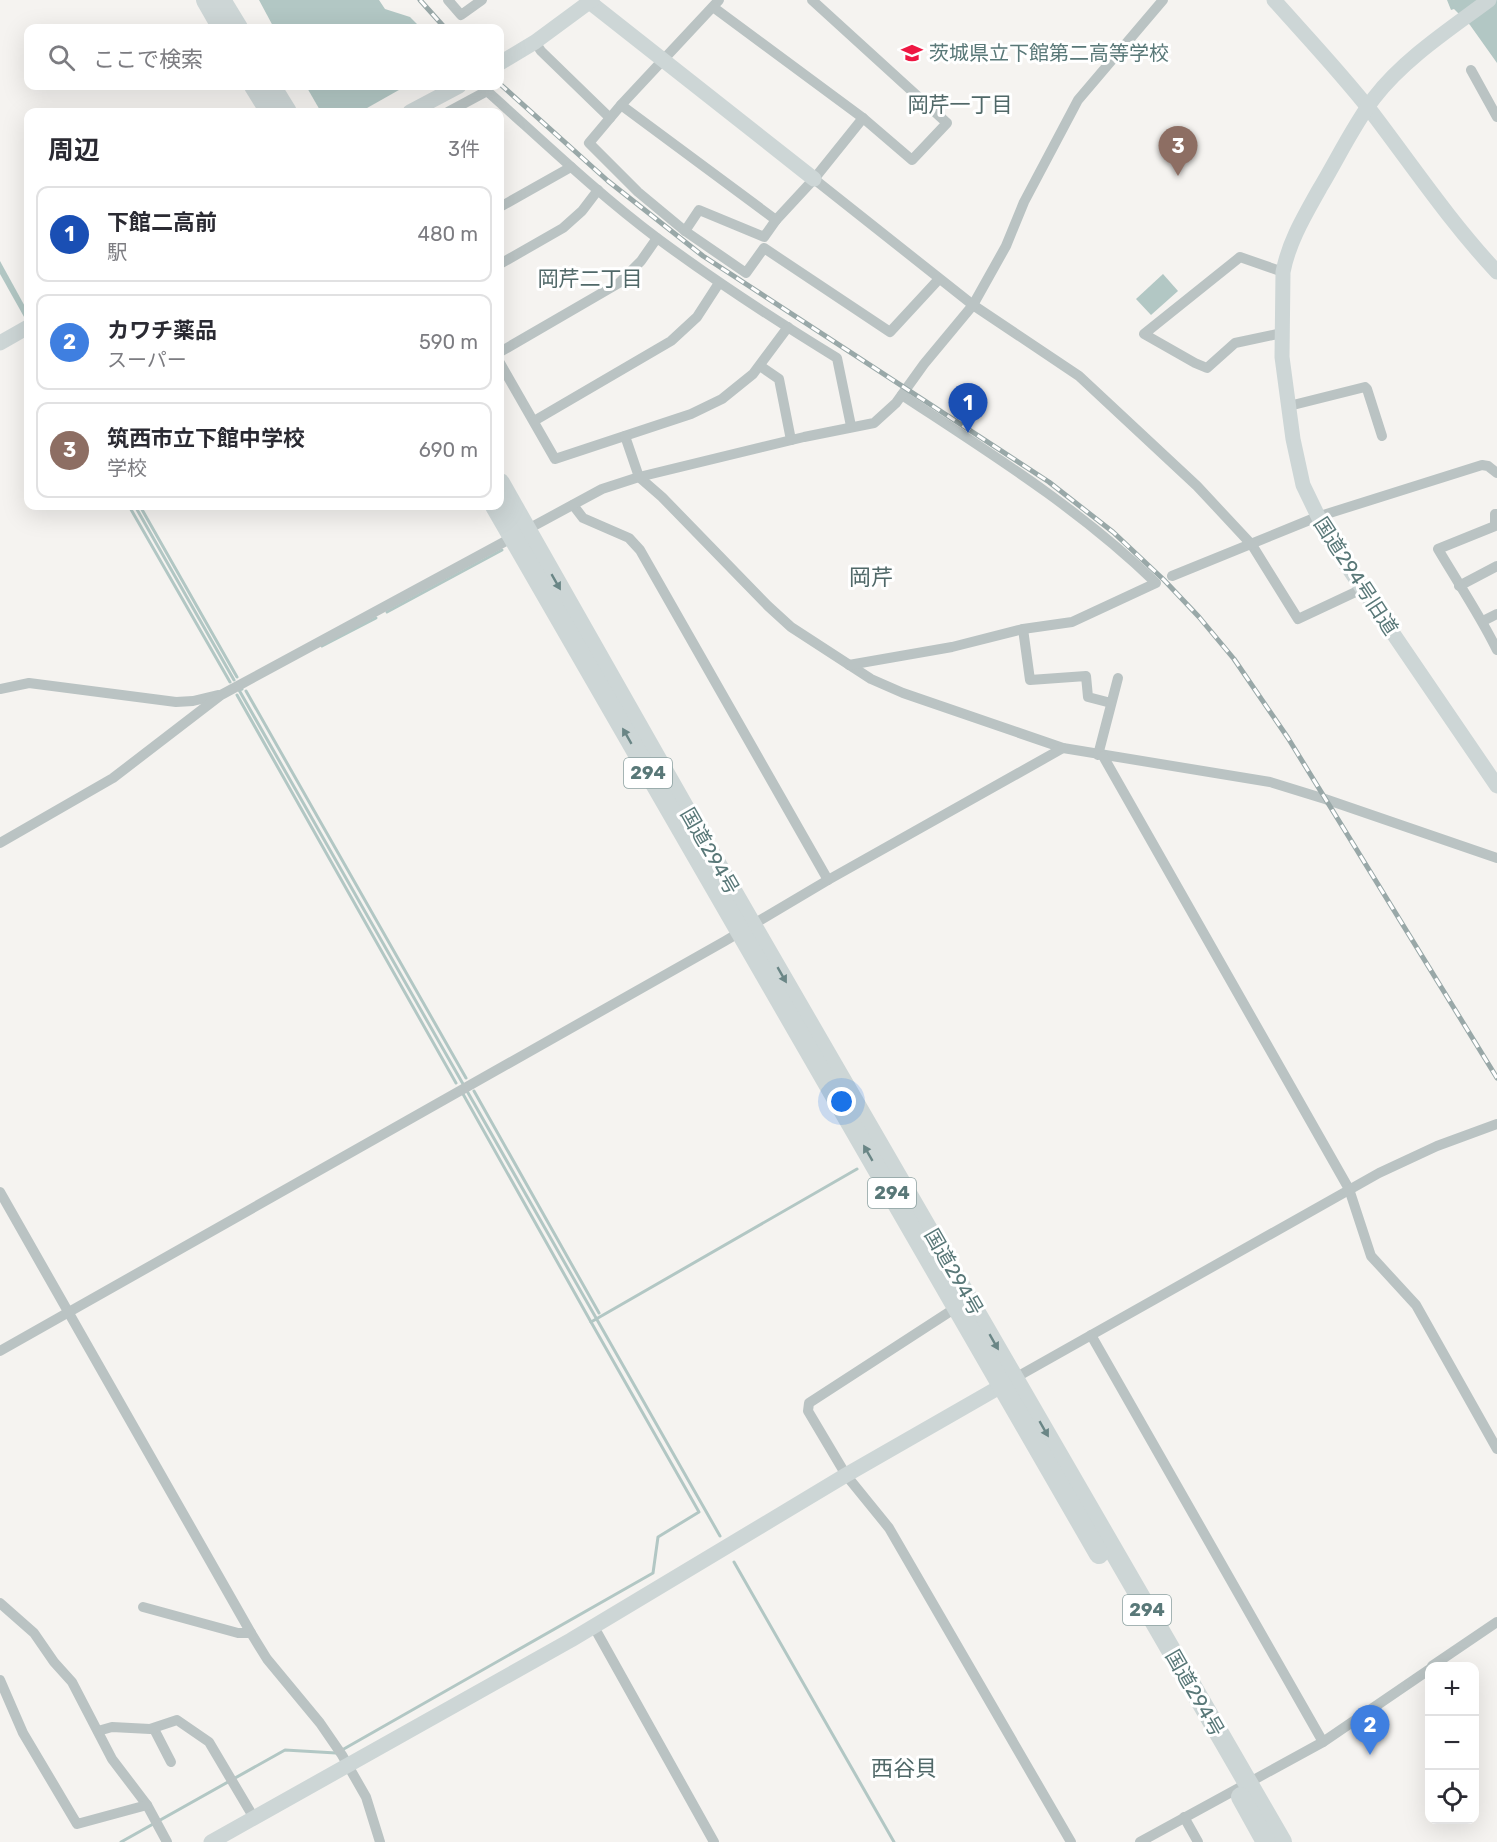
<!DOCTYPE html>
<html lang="ja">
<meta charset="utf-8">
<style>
body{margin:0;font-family:Rubik,"Noto Sans JP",sans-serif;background:#f7f7f7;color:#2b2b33}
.controls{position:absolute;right:18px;bottom:18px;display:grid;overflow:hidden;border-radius:12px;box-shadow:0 6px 24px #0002}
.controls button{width:54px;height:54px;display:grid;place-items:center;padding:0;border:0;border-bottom:2px solid #e1e1e2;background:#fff;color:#2b2b33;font:30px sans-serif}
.you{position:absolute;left:842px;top:1102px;width:21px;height:21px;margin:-15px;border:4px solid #fff;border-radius:50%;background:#1a73e8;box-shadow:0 0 0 9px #1a73e833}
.badge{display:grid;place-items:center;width:39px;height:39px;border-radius:50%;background:#1a73e8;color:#fff;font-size:20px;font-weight:700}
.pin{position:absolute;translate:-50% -50px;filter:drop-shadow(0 2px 3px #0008)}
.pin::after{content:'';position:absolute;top:32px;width:21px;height:18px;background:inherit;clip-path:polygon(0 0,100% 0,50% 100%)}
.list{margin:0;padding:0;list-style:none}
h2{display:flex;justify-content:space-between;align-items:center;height:78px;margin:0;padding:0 24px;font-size:26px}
h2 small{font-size:20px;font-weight:400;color:#7c7c81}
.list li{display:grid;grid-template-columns:39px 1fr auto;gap:18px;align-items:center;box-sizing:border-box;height:96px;margin:0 12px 12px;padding:0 12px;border:2px solid #e1e1e2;border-radius:12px}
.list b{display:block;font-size:22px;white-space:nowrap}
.list p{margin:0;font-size:20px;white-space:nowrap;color:#7c7c81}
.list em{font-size:20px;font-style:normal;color:#7c7c81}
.icon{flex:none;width:33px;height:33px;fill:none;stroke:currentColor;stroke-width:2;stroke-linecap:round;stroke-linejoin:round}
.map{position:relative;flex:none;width:1497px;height:1842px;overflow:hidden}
.search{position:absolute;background:#fff;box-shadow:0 6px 24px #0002;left:24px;top:24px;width:480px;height:66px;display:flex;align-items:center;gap:15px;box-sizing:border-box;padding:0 21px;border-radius:12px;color:#7c7c81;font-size:22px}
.panel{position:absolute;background:#fff;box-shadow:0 6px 24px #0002;left:24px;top:108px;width:480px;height:402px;border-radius:12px}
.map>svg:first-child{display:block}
</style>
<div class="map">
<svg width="1497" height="1842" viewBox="0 0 1497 1842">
<rect width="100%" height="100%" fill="#f5f3f0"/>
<!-- water -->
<g fill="#b2c7c4">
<polygon points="259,0 379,0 385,9 410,17 421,28 274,28"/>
<polygon points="1447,0 1497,0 1497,63 1470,25 1454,9 1451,10"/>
<polygon points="306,86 406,86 360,112 321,112"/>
<polygon points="0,261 28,312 28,324 0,274"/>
<polygon points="1163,274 1178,291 1151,315 1136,299"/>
</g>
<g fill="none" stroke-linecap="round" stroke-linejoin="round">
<!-- stream -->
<g stroke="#b2c7c4" stroke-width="3">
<polyline points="129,506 230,682"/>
<polyline points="135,506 234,680"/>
<polyline points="140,506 237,677"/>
<polyline points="387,612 502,550"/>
<polyline points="322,646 376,618"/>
<polyline points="242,689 239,690 720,1536"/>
<polyline points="246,691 466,1078"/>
<polyline points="237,695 456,1083"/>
<polyline points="474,1091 599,1313"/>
<polyline points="463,1094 591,1322"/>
<polyline points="734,1562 894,1842"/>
<polyline points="342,1750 653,1573 658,1537 699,1512 591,1322 857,1169"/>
<polyline points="121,1842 285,1750 336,1753"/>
</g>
<!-- street -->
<g stroke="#bac3c3" stroke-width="10">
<polyline points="448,0 461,15 482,0"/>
<polyline points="719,0 621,105 589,143 638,192 685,231 746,273 764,248 890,332 939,279"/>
<polyline points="713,7 863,118"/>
<polyline points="535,42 541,51 610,118"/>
<polyline points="1471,70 1497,117"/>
<polyline points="621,105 776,220 814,179 863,118 912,160 947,123 812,0"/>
<path d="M448,112L487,91C543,141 597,193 657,238C715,281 775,320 837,358L851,426"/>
<polyline points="814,179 973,305 1079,376 1197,486 1252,545 1298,619 1362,589"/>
<polyline points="500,207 571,167"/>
<polyline points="685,231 699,210 764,237 776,220"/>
<polyline points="500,264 563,228 582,211 598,190"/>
<polyline points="1282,333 1235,343 1207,368 1195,363 1144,334 1240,257 1283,272"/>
<polyline points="500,352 619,283 641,261 657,238"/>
<polyline points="500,363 555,459 691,414 722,399 753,374 788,327"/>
<polyline points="760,366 779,379 791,440"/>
<polyline points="1289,406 1365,387 1367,389 1382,436"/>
<polyline points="534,421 671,341 697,317 719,283"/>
<polyline points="625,436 639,477 662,497 768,606 791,627 871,679 903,693 1063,748 1270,782 1325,799 1497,858"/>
<polyline points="573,505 583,518 629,538 640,550 828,880"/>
<path d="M1497,514H1495V526L1438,549C1458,583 1480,615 1497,650"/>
<polyline points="1172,576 1317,517 1482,465 1488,466 1497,473"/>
<polyline points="1459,586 1497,566"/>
<polyline points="1483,621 1497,614"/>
<polyline points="1023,629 1030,680 1086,676 1088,697 1111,703"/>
<path d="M849,665L952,647L1023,629L1072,622L1156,583C1080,509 990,453 902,395"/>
<polyline points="0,689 29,683 176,702 193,701 218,695"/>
<polyline points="1098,755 1118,678"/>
<polyline points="1103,756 1349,1189 1371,1256 1416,1305 1497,1449"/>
<polyline points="0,843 113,778 221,695 602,489 639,477 804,437 874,423 896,403 924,364 973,305 1006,246 1024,202 1078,100 1163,0"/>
<polyline points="0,1192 251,1633 267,1659 320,1723 342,1755 366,1797 380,1842"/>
<polyline points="957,1307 809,1403 808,1411 846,1475 889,1528 1071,1842"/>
<polyline points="1091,1335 1323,1742"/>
<polyline points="0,1351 725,941 828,880 1063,748"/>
<polyline points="1015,1378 1379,1173 1437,1146 1497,1124"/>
<polyline points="0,1603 34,1633 54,1662 72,1682 112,1759 147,1805 167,1842"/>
<polyline points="143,1607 238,1633 251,1633"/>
<polyline points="594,1627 714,1842"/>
<polyline points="1432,1666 1497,1622"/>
<polyline points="0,1680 23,1733 77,1824 147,1805"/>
<polyline points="154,1729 171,1762"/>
<polyline points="98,1731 112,1727 150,1729 177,1720 209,1742 254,1818"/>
<polyline points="1184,1817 1198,1842"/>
<polyline points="1140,1842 1323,1742 1430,1669"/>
</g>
<!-- secondary -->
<g stroke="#cdd6d6" stroke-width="15">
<polyline points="587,0 814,179"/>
<path d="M1274,0C1306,36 1340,72 1370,110C1412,165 1450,222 1497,272"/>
<path d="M1489,0C1450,29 1404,59 1374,98C1353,126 1338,158 1320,188C1305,215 1289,241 1283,272L1282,357L1293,439L1303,485L1330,541L1497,786"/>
<polyline points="500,63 535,42 592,0"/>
<polyline points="410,112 459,86"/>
<polyline points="0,343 28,327"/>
<polyline points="211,1842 571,1640 846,1475 1010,1381"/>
</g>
<!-- highway -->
<g stroke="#cdd6d6" stroke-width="20">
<polyline points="206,0 222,28"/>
<polyline points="221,0 238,28"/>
<polyline points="254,86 270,112"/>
<polyline points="271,86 287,112"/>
<polyline points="500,483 702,839 1282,1842"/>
<polyline points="495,506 1099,1554"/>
<polyline points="1241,1797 1266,1842"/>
</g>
<defs>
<g id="rail">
<polyline points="420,0 445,28"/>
<polyline points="500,84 608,181 703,256 1049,482 1113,532 1164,580 1199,617 1234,659 1288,738 1497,1078"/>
</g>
</defs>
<!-- rail casing -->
<use href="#rail" stroke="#99a8a8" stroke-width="5"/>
<!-- rail -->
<use href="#rail" stroke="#fff" stroke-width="3" stroke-dasharray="9" stroke-linecap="butt"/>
</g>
<!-- one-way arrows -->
<defs><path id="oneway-solid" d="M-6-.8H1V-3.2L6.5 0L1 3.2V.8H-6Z" transform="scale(1.5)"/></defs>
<g fill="#6a8686">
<use href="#oneway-solid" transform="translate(556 582) rotate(60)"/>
<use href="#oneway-solid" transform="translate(627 736) rotate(-120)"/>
<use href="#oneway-solid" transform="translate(782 975) rotate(60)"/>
<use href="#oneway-solid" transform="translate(868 1153) rotate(-120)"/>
<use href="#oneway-solid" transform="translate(994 1342) rotate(60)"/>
<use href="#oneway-solid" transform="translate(1044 1429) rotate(60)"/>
</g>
<!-- icons -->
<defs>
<symbol id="school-bare" viewBox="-9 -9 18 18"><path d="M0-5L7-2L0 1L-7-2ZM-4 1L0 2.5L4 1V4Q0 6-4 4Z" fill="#ee1742" stroke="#fff" stroke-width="2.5" paint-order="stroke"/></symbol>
</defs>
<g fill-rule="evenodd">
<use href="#school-bare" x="897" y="38" width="30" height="30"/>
</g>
<g text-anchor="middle" stroke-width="6" stroke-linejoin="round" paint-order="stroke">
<!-- shield labels -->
<g fill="#fff" stroke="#8ba0a0" stroke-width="1.5">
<rect x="624" y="758" width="48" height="30" rx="4.5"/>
<rect x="868" y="1178" width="48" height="30" rx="4.5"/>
<rect x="1123" y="1595" width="48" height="30" rx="4.5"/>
</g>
<g font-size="18" font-weight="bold" fill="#597878">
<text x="648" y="779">294</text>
<text x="892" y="1199">294</text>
<text x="1147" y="1616">294</text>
</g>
<!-- poi labels -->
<g font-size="20" fill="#597878" stroke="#fff" text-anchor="start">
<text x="929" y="60">茨城県立下館第二高等学校</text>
</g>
<!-- street labels -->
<g font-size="20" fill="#597878" stroke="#fff">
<text transform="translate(1356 576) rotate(57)" y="7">国道294号旧道</text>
<text transform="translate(710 851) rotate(60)" y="7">国道294号</text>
<text transform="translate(954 1272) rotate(60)" y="7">国道294号</text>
<text transform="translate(1195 1693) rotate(60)" y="7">国道294号</text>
</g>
<!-- neighbourhood labels -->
<g font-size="21" fill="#506868" stroke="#fff">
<text x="960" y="112">岡芹一丁目</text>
<text x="590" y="286">岡芹二丁目</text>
</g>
<!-- quarter labels -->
<g font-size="22" fill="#506868" stroke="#fff">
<text x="871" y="585">岡芹</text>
<text x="904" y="1776">西谷貝</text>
</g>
</g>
</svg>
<div class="controls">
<button>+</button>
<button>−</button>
<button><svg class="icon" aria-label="locate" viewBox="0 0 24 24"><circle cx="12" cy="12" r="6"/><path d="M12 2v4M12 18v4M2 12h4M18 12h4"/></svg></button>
</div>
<div class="you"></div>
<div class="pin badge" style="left:968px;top:433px;background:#1a4fb4">1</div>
<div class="pin badge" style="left:1370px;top:1755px;background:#3f7fe0">2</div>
<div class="pin badge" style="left:1178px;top:176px;background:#8d6e63">3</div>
<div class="search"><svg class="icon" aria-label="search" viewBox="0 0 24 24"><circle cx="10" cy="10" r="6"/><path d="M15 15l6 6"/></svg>ここで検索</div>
<section class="panel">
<h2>周辺<small>3件</small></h2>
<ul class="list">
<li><span class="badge" style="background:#1a4fb4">1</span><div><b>下館二高前</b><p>駅</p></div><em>480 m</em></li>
<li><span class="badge" style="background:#3f7fe0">2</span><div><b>カワチ薬品</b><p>スーパー</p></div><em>590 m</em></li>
<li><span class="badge" style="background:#8d6e63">3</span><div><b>筑西市立下館中学校</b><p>学校</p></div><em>690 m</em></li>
</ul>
</section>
</div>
